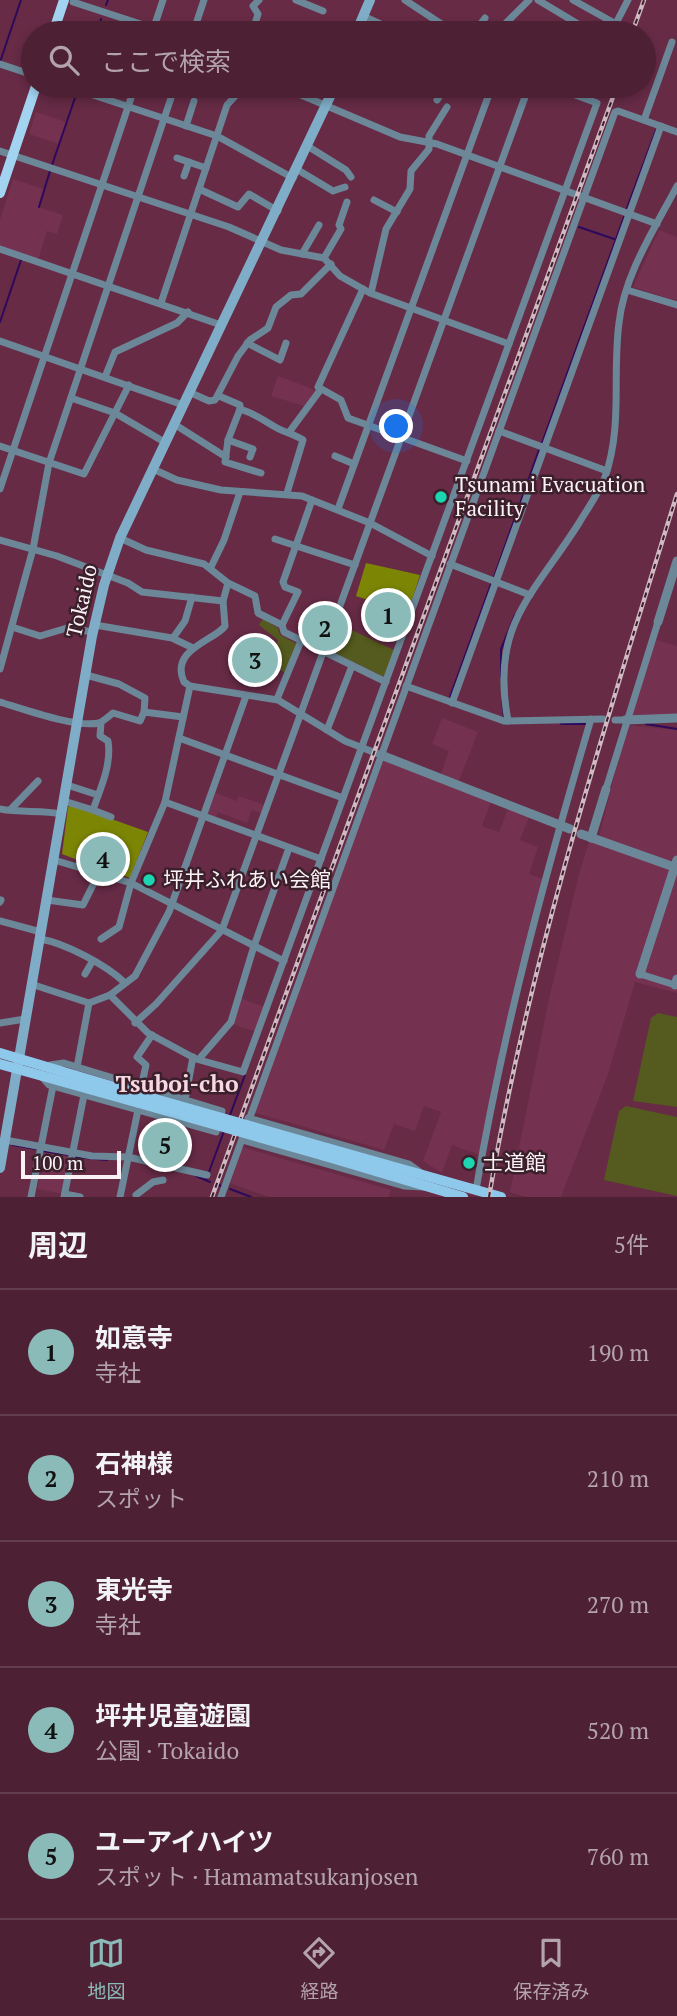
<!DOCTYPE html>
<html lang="ja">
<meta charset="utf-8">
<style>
body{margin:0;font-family:"PT Serif","Noto Sans JP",serif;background:#572d40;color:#f1f3f6}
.scale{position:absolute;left:21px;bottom:18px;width:100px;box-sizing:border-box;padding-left:7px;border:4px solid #faf2f5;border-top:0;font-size:19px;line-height:24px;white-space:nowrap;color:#faf2f5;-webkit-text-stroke:5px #3b1f2b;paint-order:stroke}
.you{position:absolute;left:397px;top:427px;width:24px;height:24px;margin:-18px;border:5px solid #fff;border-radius:50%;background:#1a73e8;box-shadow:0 0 0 10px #1a73e833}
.badge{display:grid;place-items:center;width:46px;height:46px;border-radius:50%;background:#8bbbb9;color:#111;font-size:23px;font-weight:700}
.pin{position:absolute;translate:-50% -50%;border:4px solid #fff;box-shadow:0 2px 7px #0006}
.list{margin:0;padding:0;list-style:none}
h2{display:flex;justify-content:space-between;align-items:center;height:91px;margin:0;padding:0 28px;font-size:30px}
h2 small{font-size:23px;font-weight:400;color:#b3a3ac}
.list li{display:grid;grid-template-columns:46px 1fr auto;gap:21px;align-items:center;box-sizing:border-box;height:126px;padding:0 28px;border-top:2px solid #643e4f}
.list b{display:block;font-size:26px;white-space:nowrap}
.list p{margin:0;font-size:23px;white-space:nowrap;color:#b3a3ac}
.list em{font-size:23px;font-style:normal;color:#b3a3ac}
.icon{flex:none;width:38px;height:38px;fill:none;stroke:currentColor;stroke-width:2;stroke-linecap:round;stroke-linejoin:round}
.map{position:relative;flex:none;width:677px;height:1197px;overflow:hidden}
.search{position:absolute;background:#4d2034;box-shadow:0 4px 10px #0003;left:21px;right:21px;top:21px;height:77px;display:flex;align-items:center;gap:18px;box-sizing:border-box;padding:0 24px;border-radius:38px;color:#b3a3ac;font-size:26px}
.sheet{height:721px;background:#4d2034}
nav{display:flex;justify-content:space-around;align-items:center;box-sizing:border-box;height:98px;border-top:2px solid #643e4f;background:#4d2034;font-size:19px;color:#b3a3ac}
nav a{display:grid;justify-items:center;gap:4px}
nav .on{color:#8bbbb9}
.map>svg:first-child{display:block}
</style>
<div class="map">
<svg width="677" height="1197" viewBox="0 0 677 1197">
<rect width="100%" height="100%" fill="#672b46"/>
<!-- built -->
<g fill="#753150">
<polygon points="36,112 66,122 59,144 29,134"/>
<polygon points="13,179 44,189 38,207 63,215 57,234 47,231 38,260 0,247 0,220"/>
<polygon points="659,230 677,237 677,301 633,287"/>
<polygon points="278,376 305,386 318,392 307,407 271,396"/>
<polygon points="654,639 677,646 677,715 634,716 631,713"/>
<polygon points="442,718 478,732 459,781 441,774 449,751 432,744"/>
<polygon points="627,725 677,730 677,993 635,982 608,1074 561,1197 526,1197 510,1192 549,999 579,874 589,842 599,837"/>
<polygon points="381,759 491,802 482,826 499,832 508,809 529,817 520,840 538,847 529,874 543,879 502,1043 480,1155 452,1145 442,1173 423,1161 441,1112 424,1106 415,1131 394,1124 384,1150 252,1112"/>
<polygon points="213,792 237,801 239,796 264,805 261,813 252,810 247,823 218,812 215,818 207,814"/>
<polygon points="240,998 265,1007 256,1032 233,1024"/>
<polygon points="242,1147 391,1190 388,1197 269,1197 229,1183"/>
<polygon points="44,1152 69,1157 63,1194 37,1189"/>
</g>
<!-- green -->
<g fill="#555b1e">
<polygon points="263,619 278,628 280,635 297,644 286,673 268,664 278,640 259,625"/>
<polygon points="339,624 394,650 384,677 331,651"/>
<polygon points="658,1013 677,1017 677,1107 633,1101 651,1018"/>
<polygon points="626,1106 677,1117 677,1196 604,1180 619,1111"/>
</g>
<!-- forest -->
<g fill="#7d8604">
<polygon points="366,563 420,575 409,609 403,607 404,594 385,589 368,600 356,596"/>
<polygon points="72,805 148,832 130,878 112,871 121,869 122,858 102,851 93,866 62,854 68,807"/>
</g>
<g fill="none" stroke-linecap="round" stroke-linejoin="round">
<!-- stream -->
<g stroke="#2d095d" stroke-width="2">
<polyline points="106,5 108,0"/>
<polyline points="97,33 101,19"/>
<polyline points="0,62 21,0"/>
<polyline points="52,165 77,92"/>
<polyline points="39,207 50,171"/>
<polyline points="627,208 656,130"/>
<polyline points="579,227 614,239"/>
<polyline points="0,322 21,260"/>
<polyline points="542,443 624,217"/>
<polyline points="494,577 539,450"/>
<polyline points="501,677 501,649 515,615"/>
<polyline points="450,697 491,584"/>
<polyline points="502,700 504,718"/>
<polyline points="561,724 587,724"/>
<polyline points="646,724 677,729"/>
<polyline points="230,1115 245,1075"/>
<polyline points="13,1145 36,1149"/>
<polyline points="43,1151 69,1155"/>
<polyline points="75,1157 107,1160"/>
<polyline points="196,1176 210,1182"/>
<polyline points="206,1180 224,1131"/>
<polyline points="219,1185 221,1186"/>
<polyline points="230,1189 251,1197"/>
</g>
<!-- minor -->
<g stroke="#6b8798" stroke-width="7">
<polyline points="296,0 323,11"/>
<polyline points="405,0 455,33"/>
<polyline points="538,0 593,33"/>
<polyline points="573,0 616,24"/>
<polyline points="73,2 168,33"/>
<polyline points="363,16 400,33"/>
<polyline points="311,31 312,33"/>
<polyline points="152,33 163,0"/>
<polyline points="193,33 204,0"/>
<polyline points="252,33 258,14 253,6 259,0"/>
<polyline points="474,33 485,18"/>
<polyline points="496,33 529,0"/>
<polyline points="611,33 628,0"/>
<polyline points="0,64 33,75"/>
<polyline points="66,86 217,136 293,178"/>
<polyline points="280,86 400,137 437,144 657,224"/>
<polyline points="437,100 446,86"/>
<polyline points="644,120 672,42"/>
<polyline points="186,126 194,101"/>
<polyline points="309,147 346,170 351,177"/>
<polyline points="0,151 229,227 281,250 324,258 340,276 370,293 509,344"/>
<polyline points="177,158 206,168"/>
<polyline points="298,170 333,191 345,187"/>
<polyline points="184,176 189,162"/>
<polyline points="199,189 238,207 249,194 278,211"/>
<polyline points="374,200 397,212"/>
<polyline points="0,249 221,325"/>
<polyline points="302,254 319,225"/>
<polyline points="324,258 341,229 339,225 347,202"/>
<polyline points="363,289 318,387 341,400 348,418 467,461"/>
<polyline points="627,290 677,305"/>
<polyline points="371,293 386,229 410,189 411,171 429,149 429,136 447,107"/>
<polyline points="161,303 227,105 239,92"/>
<polyline points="0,341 183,405"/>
<polyline points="247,343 280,360 286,343"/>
<polyline points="105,377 115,352 177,323 188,312"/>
<polyline points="189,392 209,401 215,400 238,356 250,340 268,328 276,307 291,295 301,294 331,264"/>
<polyline points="219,396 240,405 240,409 228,440 225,462 261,473"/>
<polyline points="71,398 115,413 166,443"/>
<path d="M240,409C258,415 261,419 277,428C286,433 294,434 303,440L287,493"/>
<polyline points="174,424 226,457"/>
<polyline points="290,431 321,389"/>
<polyline points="499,431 607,471"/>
<polyline points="228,440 253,449 250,457"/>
<polyline points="0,446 84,474 129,385"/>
<polyline points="335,456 354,464"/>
<polyline points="153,469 177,480 221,490 302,496 370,523 432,556"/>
<polyline points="0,489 135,86"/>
<polyline points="312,500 283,582 285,587 298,592 282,625 284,632 386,682"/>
<polyline points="338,509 492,86"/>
<polyline points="120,538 146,550 204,564 228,583 255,596 258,613 282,625"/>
<polyline points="275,539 355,565"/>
<polyline points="0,540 57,556 128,583 142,592 223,601"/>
<polyline points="450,564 530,595"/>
<polyline points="211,567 224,540 240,492"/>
<path d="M228,583L223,601L225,626C216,640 169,649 184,682L190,686L278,700L345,741L381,755"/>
<polyline points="95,625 172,638 193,648"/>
<polyline points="12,627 40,636 67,628 93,632"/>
<polyline points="173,638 185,621 192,597"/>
<polyline points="0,669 33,549 49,463 175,86"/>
<polyline points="86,675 119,684 145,698 144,712"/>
<polyline points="406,686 504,721 603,719"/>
<polyline points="277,699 301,641"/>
<path d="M0,702C23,709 76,728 99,723C104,721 109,716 113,713L140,721L144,712L183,717"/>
<polyline points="452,703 661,126"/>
<polyline points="615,720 625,720"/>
<path d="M508,721C490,625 532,597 579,523C588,508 599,493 605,477C623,426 612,375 619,323C624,275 655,228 677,186"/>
<polyline points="327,730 352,666"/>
<polyline points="179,738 343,798"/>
<polyline points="67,785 98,795"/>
<polyline points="606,789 658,622"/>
<path d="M64,801L93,810C100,789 112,765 108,741L100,736L101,723"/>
<polyline points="165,802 321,859"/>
<path d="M0,809C20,813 41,810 62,814"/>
<polyline points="11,809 38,781"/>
<polyline points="93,810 111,817"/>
<polyline points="54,860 131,883 284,961"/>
<polyline points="47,900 83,905 99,873"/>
<polyline points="0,902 1,900"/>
<polyline points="0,921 41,932"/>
<path d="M40,939C65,943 106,965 124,982"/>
<polyline points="101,939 119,927 131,883 165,802 190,686"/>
<polyline points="85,974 92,962"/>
<polyline points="640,974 675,985"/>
<polyline points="31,984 89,1003 110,995 135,976 169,912 246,696"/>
<polyline points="110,995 148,1033 196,1059 243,1072 597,103 551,86"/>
<polyline points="0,1023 25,1019"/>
<polyline points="135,1023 156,1004 222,930 529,86"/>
<polyline points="199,1059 231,1022 254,946 289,848"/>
<polyline points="77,1067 89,1003"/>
<polyline points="41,1076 49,1085 216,1132 222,1111 64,1063 50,1065"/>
<polyline points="141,1088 146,1065 137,1057 152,1035"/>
<polyline points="184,1105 193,1057"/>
<polyline points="248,1118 409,1164 420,1172"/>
<polyline points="5,1140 92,1156 128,1157 207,1175"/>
<polyline points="242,1140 404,1186 423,1187"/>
<polyline points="173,1165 181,1120"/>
<path d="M476,1190C503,1030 545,875 591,719"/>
<polyline points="65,1194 80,1197"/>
<polyline points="136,1195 153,1182 163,1180"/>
<polyline points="31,1197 53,1086"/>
<polyline points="64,1197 84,1095"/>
<polyline points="120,1197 138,1110"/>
<polyline points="221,1197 615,112 618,111 677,132"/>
</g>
<!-- tertiary -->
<g stroke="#6b8798" stroke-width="9">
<polyline points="658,622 677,561"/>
<polyline points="625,720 677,718"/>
<polyline points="381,755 570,829"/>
<polyline points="581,834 677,868"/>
<polyline points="591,838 606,789"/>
<polyline points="640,974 677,860"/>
<polyline points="675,985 677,979"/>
</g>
<!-- secondary -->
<g stroke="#7fadc7" stroke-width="10">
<polyline points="356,33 370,0"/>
<polyline points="0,1168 92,636 104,585 120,538 335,86"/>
</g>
<!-- primary -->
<g stroke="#8ec9ec" stroke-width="10">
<polyline points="0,1053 141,1095"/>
<polyline points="0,1064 139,1103"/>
<polyline points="327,1148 501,1197"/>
<polyline points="325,1156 463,1197"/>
</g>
<!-- trunk -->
<g stroke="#a2d4f2" stroke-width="10">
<polyline points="53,33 64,0"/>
<polyline points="0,193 36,86"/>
</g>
<defs>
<g id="rail">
<polyline points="632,33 644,0"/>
<polyline points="212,1197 617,86"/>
<path d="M489,1197C530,956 605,726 677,494"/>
</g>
</defs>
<!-- rail casing -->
<use href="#rail" stroke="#d0b9c3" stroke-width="4.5"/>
<!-- rail -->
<use href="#rail" stroke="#3b1f2b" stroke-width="2" stroke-dasharray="5" stroke-linecap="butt"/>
<!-- primary-bridge -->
<g stroke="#8ec9ec" stroke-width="10">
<polyline points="141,1095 327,1148"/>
<polyline points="139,1103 325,1156"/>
</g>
</g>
<!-- markers -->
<g fill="#1cd5b1" stroke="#3b1f2b" stroke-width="2.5">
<circle cx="441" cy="497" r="7"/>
<circle cx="149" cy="880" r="7"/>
<circle cx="469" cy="1163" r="7"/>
</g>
<g text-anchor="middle" stroke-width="5" stroke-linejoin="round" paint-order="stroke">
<!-- poi labels -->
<g font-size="21" fill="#faf2f5" stroke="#3b1f2b" text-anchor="start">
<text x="455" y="492">Tsunami Evacuation<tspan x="455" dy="24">Facility</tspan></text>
<text x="163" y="887">坪井ふれあい会館</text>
<text x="483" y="1170">士道館</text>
</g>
<!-- street labels -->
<g font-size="21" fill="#faf2f5" stroke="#3b1f2b">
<text transform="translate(82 601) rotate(-77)" y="7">Tokaido</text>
</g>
<!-- neighbourhood labels -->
<g font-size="23" font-weight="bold" fill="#f6d8e2" stroke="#3b1f2b">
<text x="177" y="1092">Tsuboi-cho</text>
</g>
</g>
</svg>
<div class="scale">100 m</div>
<div class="you"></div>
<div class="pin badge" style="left:388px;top:615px">1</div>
<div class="pin badge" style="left:325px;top:628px">2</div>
<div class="pin badge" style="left:255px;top:660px">3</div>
<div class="pin badge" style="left:103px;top:859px">4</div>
<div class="pin badge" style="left:165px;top:1145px">5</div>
<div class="search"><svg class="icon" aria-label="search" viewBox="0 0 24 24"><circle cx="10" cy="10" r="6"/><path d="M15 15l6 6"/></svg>ここで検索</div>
</div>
<section class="sheet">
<h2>周辺<small>5件</small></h2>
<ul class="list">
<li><span class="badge">1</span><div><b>如意寺</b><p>寺社</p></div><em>190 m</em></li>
<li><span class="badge">2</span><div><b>石神様</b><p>スポット</p></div><em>210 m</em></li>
<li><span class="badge">3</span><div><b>東光寺</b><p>寺社</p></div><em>270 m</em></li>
<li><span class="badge">4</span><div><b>坪井児童遊園</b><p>公園 · Tokaido</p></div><em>520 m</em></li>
<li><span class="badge">5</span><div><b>ユーアイハイツ</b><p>スポット · Hamamatsukanjosen</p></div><em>760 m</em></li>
</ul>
</section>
<nav>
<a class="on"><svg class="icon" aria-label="map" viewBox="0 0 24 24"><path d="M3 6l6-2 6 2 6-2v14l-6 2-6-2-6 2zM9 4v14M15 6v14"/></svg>地図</a>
<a><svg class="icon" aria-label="directions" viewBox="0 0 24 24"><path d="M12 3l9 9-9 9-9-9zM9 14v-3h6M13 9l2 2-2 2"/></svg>経路</a>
<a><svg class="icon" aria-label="saved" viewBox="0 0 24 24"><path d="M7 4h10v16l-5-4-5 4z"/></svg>保存済み</a>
</nav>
